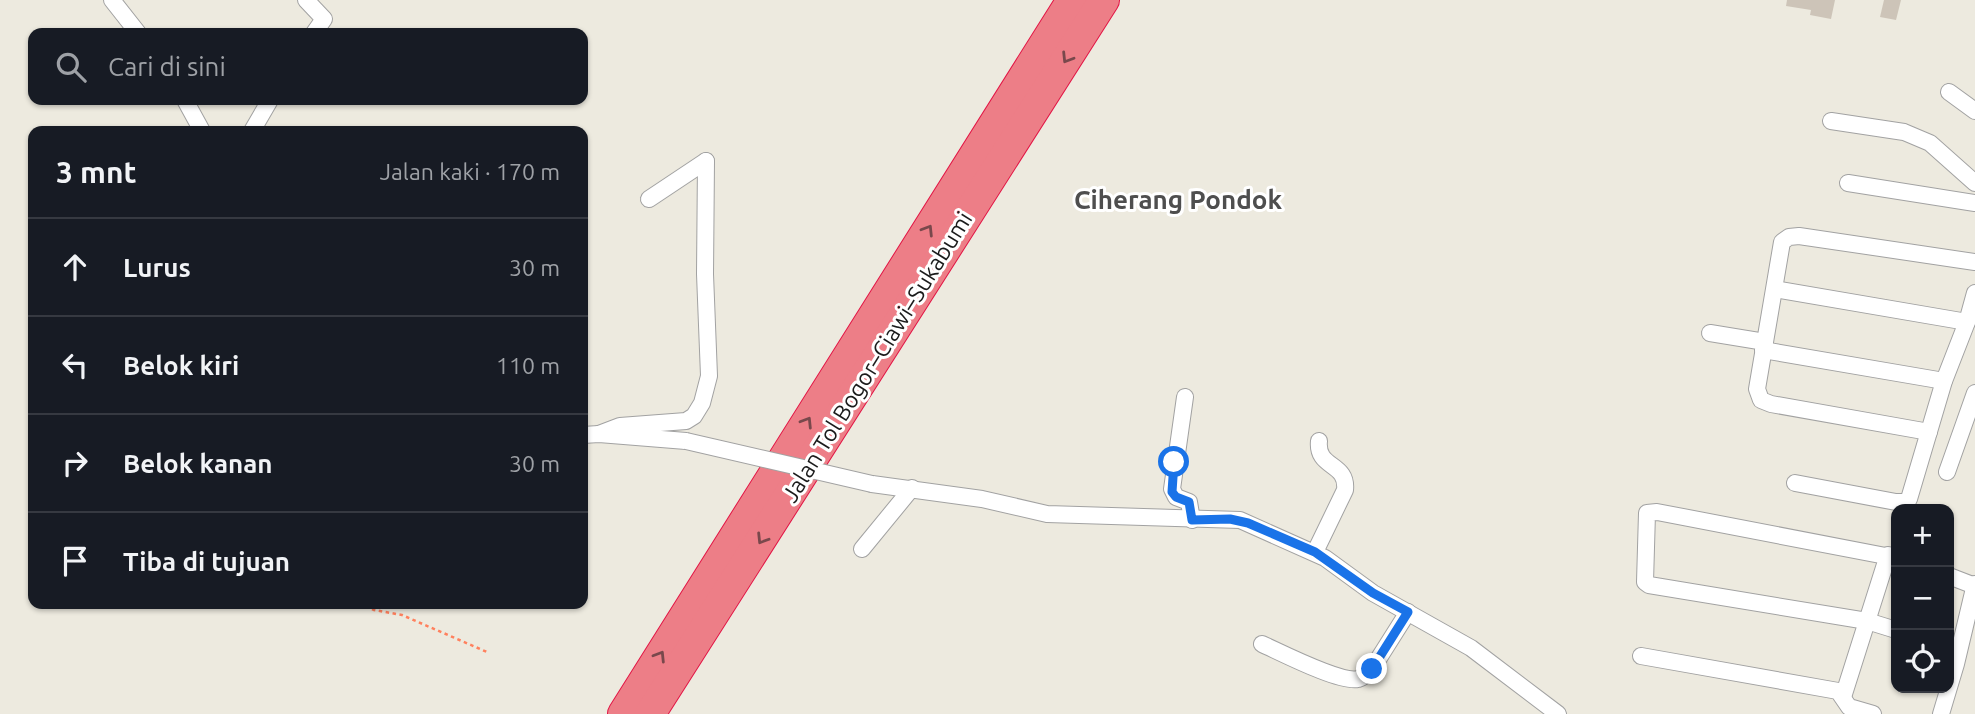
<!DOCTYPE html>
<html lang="id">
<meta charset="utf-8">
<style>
body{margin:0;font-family:Ubuntu,sans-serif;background:#20242c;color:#f1f3f6}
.controls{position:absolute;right:21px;bottom:21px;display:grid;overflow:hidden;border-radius:14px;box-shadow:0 2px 5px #0004}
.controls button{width:63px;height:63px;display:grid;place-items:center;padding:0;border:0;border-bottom:2px solid #363941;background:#171b24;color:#f1f3f6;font:35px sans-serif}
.stop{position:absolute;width:21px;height:21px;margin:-16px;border:5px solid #1a73e8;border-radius:50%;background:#fff}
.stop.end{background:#1a73e8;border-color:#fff;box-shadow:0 2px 7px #0008}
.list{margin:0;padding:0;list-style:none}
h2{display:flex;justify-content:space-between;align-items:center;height:91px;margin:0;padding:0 28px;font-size:30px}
h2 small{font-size:23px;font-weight:400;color:#9ea1a6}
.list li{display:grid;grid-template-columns:46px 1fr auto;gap:21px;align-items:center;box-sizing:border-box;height:98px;padding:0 28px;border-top:2px solid #363941}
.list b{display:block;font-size:26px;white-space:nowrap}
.list em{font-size:23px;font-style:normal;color:#9ea1a6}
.icon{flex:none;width:38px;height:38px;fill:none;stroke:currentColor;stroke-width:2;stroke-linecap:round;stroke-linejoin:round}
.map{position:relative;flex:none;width:1975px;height:714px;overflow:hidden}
.search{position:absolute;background:#171b24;box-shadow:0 2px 5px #0004;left:28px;top:28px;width:560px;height:77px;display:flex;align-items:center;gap:18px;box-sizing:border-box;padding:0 24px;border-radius:14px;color:#9ea1a6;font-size:26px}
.panel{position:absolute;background:#171b24;box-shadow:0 2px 5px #0004;left:28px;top:126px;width:560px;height:483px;border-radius:14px}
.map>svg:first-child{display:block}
</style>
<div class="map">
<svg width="1975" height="714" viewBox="0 0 1975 714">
<rect width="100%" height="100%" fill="#edeadf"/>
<!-- building -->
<g fill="#cdc4b8">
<polygon points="1787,0 1835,0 1831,19 1810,15 1811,10 1786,6"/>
<polygon points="1884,0 1901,0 1896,20 1880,17"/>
</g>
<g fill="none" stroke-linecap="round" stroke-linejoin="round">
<defs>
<g id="minor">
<polyline points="112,0 138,33"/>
<polyline points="306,0 324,19 314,33"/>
<polyline points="1949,92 1975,111"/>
<polyline points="185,100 202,131"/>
<polyline points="1831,121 1904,132 1930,143 1975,183"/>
<polyline points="252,131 270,100"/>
<polyline points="1848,183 1975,203"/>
<polyline points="649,199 706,161"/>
<polyline points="1775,289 1967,322"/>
<polyline points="1710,333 1765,342"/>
<polyline points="1763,350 1944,381"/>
<polyline points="1185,397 1172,489 1176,497 1189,502 1192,520"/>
<polyline points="1929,432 1771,404 1761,400 1757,389 1782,242 1789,237 1799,236 1975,262"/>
<polyline points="599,434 620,426 686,421 694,416 702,403 709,376 705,274 706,161"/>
<polyline points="583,435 599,434 686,441"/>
<polyline points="1947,472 1975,393"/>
<polyline points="1795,483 1896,502 1905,502 1909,499 1944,381 1967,322 1975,293"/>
<polyline points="872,484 982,499 1047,514 1240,520 1325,558 1373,593 1471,648 1558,714"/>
<polyline points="862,549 912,488"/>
<path d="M1315,552L1345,490C1348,462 1316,469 1319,441"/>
<polyline points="1896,558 1657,512 1647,513 1645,582 1649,585 1867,621 1896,630"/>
<polyline points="1949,576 1975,586"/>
<path d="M1262,644C1282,653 1340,683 1358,679C1365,677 1368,674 1372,669L1408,612"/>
<polyline points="1641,656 1838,691 1849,707 1873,714"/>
<polyline points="1843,697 1888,555"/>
<polyline points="1941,714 1956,664 1975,584"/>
</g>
<g id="motorway">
<polyline points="623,714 1072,0"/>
<polyline points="650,714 1104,0"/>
</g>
</defs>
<!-- minor casing -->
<use href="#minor" stroke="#a2a2a2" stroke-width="18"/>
<!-- motorway casing -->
<use href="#motorway" stroke="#e21545" stroke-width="32"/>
<!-- path -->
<polyline stroke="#ff815e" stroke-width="2.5" stroke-dasharray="3.5 3.5" stroke-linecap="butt" points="359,604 374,610 402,615 487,652"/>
<!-- minor -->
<use href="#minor" stroke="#fff" stroke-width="16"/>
<!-- motorway -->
<use href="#motorway" stroke="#ed7e87" stroke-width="30"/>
<defs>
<polyline id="minor-bridge" points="686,441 872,484"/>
</defs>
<!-- minor-bridge casing -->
<use href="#minor-bridge" stroke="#a2a2a2" stroke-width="18" stroke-linecap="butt"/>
<!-- minor-bridge -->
<use href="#minor-bridge" stroke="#fff" stroke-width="16"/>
</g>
<!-- one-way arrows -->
<defs><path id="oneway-chevron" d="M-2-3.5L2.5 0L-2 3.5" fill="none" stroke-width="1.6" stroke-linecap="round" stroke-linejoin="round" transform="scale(1.75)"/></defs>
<g stroke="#79484c">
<use href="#oneway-chevron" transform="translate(1067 58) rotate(122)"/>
<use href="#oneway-chevron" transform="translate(928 230) rotate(-58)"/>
<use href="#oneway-chevron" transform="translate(807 422) rotate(-58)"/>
<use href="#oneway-chevron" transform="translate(762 539) rotate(122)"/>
<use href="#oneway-chevron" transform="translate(660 656) rotate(-58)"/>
</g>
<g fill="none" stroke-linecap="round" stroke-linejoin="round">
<!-- route -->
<polyline stroke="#1a73e8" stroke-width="9" points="1174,462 1172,492 1176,497 1189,502 1192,520 1230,519 1248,523 1315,552 1373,593 1408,612 1372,669"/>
</g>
<g text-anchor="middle" stroke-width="6" stroke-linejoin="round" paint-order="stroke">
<!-- street labels -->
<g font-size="23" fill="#1b1b1b" stroke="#fff">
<text transform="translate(877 357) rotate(-58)" y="8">Jalan Tol Bogor–Ciawi–Sukabumi</text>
</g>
<!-- quarter labels -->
<g font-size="26" font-weight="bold" fill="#4e4e4e" stroke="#fff">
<text x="1178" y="209">Ciherang Pondok</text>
</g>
</g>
</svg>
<div class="controls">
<button>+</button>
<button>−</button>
<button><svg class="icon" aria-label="locate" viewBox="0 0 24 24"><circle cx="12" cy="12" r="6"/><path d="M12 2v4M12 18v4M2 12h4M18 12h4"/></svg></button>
</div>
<div class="stop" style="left:1174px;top:462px"></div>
<div class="stop end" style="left:1372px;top:669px"></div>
<div class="search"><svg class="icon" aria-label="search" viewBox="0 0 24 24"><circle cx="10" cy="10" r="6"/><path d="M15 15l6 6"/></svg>Cari di sini</div>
<section class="panel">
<h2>3 mnt<small>Jalan kaki · 170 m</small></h2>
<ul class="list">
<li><svg class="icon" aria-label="ahead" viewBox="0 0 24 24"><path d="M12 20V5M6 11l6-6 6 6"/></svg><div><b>Lurus</b></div><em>30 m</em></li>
<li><svg class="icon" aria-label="left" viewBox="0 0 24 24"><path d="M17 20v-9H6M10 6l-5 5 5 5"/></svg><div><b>Belok kiri</b></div><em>110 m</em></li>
<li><svg class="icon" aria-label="right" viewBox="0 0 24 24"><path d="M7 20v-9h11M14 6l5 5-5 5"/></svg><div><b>Belok kanan</b></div><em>30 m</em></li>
<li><svg class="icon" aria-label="arrive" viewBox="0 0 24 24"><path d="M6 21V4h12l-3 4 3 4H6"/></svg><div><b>Tiba di tujuan</b></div></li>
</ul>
</section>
</div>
